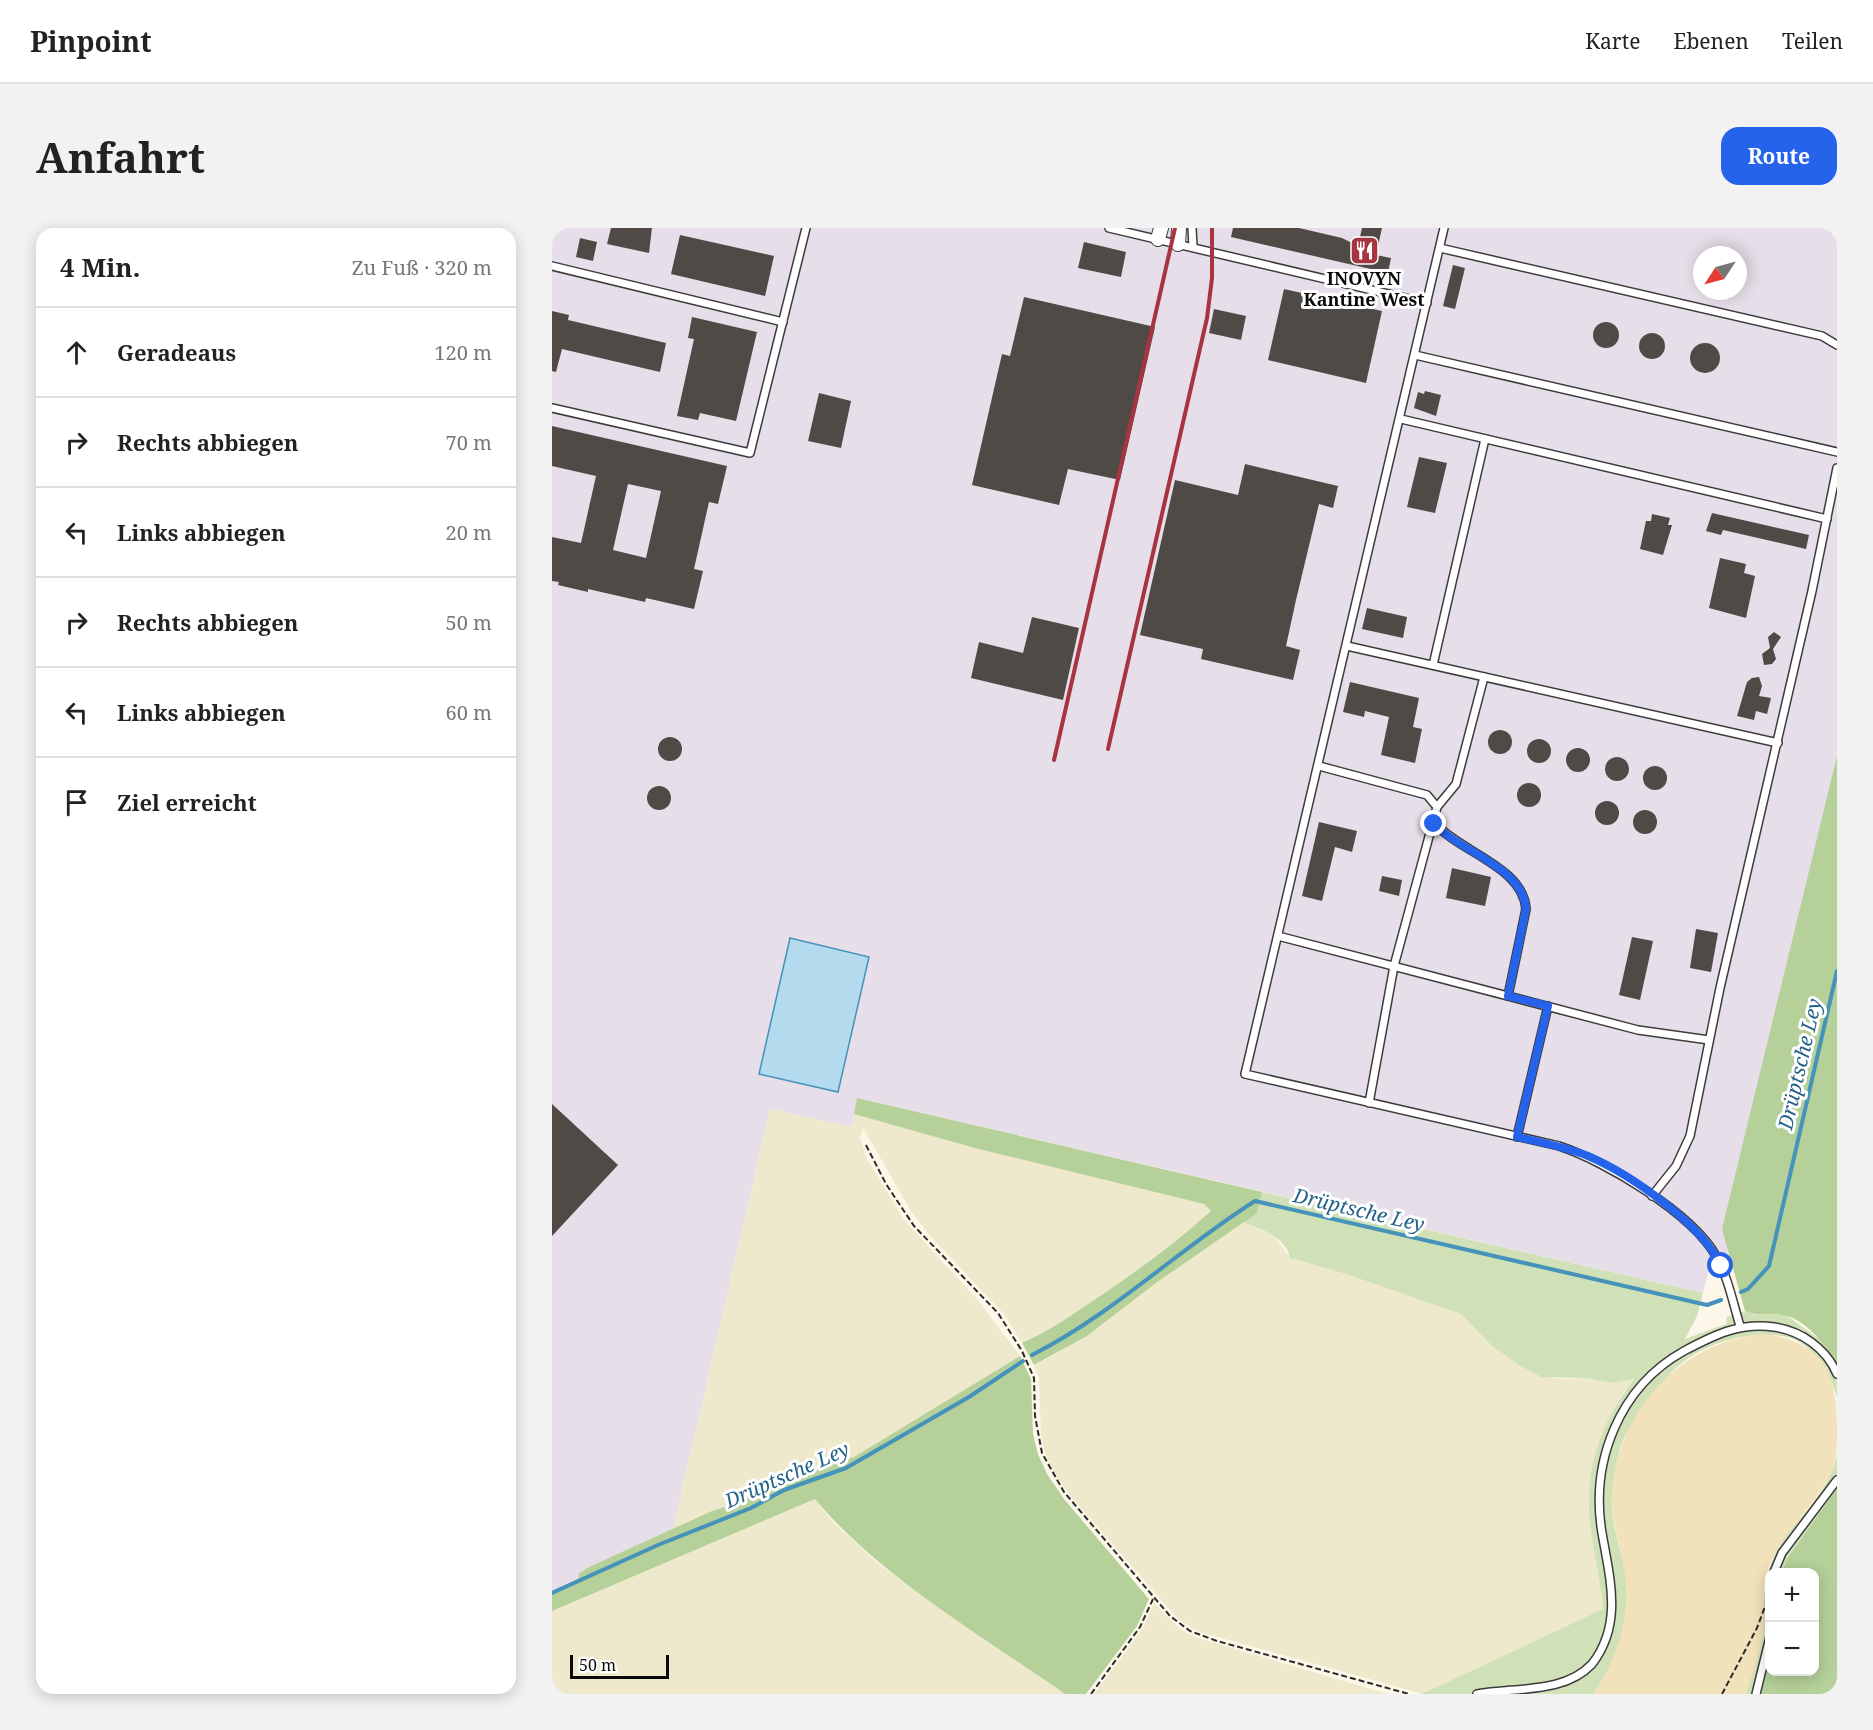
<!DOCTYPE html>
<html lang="de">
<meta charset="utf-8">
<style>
body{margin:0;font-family:"Noto Serif",serif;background:#f2f2f2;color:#222}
.controls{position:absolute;right:18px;bottom:18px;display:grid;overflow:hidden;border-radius:12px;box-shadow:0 3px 15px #0003}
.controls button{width:54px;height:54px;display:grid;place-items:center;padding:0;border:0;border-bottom:2px solid #e0e0e0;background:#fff;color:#222;font:30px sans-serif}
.compass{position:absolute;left:1141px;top:18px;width:54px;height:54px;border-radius:50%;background:#fff;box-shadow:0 3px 15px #0003;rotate:234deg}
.scale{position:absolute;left:18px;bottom:15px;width:99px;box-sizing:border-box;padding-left:6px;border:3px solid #090909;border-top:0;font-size:16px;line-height:21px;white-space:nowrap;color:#090909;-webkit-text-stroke:4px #fff;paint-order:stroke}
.stop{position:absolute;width:18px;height:18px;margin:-14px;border:4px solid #2563eb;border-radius:50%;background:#fff}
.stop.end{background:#2563eb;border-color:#fff;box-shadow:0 2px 6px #0008}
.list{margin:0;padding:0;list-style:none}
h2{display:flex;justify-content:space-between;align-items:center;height:78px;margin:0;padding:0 24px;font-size:26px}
h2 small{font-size:20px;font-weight:400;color:#767676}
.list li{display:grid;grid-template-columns:39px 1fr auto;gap:18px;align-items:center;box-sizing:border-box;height:90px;padding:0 24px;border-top:2px solid #e0e0e0}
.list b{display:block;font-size:22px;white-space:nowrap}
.list em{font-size:20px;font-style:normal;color:#767676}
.icon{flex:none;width:33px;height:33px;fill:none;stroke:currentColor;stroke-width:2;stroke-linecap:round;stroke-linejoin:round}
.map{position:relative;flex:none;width:1285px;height:1466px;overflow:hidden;border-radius:18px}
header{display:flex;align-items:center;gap:36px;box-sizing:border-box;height:84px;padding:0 30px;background:#fff;border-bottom:2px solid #e0e0e0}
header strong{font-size:28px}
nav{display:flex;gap:33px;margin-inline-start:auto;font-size:21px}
.intro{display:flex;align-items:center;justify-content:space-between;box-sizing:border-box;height:144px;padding:0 36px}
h1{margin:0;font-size:42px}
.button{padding:15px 27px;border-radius:18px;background:#2563eb;color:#fff;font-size:21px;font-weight:700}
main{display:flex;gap:36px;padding:0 36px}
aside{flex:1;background:#fff;border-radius:18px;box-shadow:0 3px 15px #0003}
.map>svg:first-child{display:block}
</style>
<header>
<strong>Pinpoint</strong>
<nav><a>Karte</a><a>Ebenen</a><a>Teilen</a></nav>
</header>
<div class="intro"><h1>Anfahrt</h1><a class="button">Route</a></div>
<main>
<aside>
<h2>4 Min.<small>Zu Fuß · 320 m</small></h2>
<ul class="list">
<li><svg class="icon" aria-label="ahead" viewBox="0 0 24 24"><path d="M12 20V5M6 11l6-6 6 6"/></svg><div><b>Geradeaus</b></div><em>120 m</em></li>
<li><svg class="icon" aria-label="right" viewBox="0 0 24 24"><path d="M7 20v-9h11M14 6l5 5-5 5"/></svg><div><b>Rechts abbiegen</b></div><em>70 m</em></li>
<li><svg class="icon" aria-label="left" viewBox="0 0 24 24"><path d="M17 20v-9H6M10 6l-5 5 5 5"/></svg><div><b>Links abbiegen</b></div><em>20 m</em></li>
<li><svg class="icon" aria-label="right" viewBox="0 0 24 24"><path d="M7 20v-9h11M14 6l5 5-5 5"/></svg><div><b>Rechts abbiegen</b></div><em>50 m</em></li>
<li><svg class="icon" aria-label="left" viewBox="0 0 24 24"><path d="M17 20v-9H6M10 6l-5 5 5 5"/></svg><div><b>Links abbiegen</b></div><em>60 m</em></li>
<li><svg class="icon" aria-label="arrive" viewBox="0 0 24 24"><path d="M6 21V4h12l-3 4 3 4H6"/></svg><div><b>Ziel erreicht</b></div></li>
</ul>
</aside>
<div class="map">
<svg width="1285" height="1466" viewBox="0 0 1285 1466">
<rect width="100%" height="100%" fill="#fcf7e9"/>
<!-- industrial -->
<path fill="#e6dee8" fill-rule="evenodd" d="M0,0H1285V528L1249,683L1212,1009L1159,1032L1151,1065L305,870L300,899L218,881L121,1301L39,1338L27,1345L26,1351L0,1363ZM1150,27H1186V63H1150Z"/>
<!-- farmland -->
<g fill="#eee9cd">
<polygon points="218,881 300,899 302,886 652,976 659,984 609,1025 561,1059 491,1106 470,1115 452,1086 377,1007 359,983 311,900 308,910 314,929 353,993 424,1070 468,1128 302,1229 208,1262 192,1273 160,1283 121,1301"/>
<polygon points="690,994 723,1008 738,1030 794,1046 909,1086 939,1117 1004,1151 1034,1150 1061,1155 1082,1151 1065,1174 1042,1322 1049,1351 1051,1381 871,1466 644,1403 625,1390 521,1271 503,1246 493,1225 489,1207 487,1150 482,1138 535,1108 604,1055"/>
<polygon points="263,1271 280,1293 329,1338 513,1466 0,1466 0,1383"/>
<polygon points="602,1375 628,1401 643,1409 836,1466 542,1466 591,1400"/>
</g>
<!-- green -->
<g fill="#d0e1b8">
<path d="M710,964L1151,1065L1145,1088L1133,1111L1174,1096L1175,1089L1193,1083L1203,1087H1234L1273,1115L1285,1137V1169C1277,1143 1259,1112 1230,1108C1192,1102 1145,1117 1118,1146C1109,1156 1102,1168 1094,1179C1087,1188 1078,1198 1073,1208C1065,1225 1062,1248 1060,1266C1058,1290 1066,1314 1072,1337C1081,1382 1068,1429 1041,1466H870L1051,1381C1049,1351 1041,1324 1038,1294C1032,1241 1050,1193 1082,1151L1061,1155L1034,1150L989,1149L967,1137L939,1117L909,1086L794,1046L738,1030C734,1008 708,1001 690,994L705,985Z"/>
<path d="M1285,1227V1260L1235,1331L1230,1344H1218L1217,1430L1209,1466H1194C1209,1419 1205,1368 1224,1323C1227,1314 1234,1307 1240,1300C1258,1278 1279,1256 1285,1227Z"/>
</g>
<!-- forest -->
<g fill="#b5d099">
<path d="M1285,528V1137C1276,1119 1252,1089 1230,1087C1217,1085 1205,1089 1193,1083L1170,1001Z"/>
<path d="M305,870L710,964L705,985L604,1055L535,1108L482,1137L470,1115C498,1103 521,1086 545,1070C585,1043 624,1015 659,983L652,976L423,920L302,886Z"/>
<path d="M468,1128L479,1151L481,1206L486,1226L495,1246L512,1271L597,1371L585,1398L534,1466H513C429,1407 328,1349 263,1271L0,1383V1363L26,1351L27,1345L39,1338L160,1283L191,1273L208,1262L302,1229Z"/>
<polygon points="1285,1260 1285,1466 1209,1466 1217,1430 1218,1444 1262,1444 1262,1344 1230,1344 1235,1331"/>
</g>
<!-- sand -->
<path fill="#f2e2bb" d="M1212,1106C1272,1114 1285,1145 1285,1201C1285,1214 1285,1229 1281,1241C1264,1279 1227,1304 1215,1345C1209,1363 1213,1385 1211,1404C1209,1425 1200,1446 1194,1466H1041C1067,1430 1080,1384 1072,1341C1068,1316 1059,1293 1060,1268C1063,1186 1129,1112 1212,1106Z"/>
<!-- water -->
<polygon fill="#b4dbed" stroke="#4592ba" stroke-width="1.5" points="238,710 317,729 286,864 207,846"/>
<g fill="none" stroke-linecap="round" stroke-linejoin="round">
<!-- stream -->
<g stroke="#4592ba" stroke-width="4">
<polyline points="1189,1064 1196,1061 1217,1038 1285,743"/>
<path d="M480,1127C561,1086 627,1021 703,973L1155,1077L1169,1072"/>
<polyline points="0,1365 106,1317 199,1280 232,1262 294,1240 417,1169 471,1133"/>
</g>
</g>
<!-- building -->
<g fill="#504a47" fill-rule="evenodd">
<polygon points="59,0 100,0 97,25 55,16"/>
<polygon points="681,0 747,0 790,10 806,18 810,0 830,0 824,27 839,30 836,45 679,9"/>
<polygon points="128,7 222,28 213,68 119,46"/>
<polygon points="28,10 45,14 41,33 24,29"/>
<polygon points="532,14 574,24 569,49 526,40"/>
<polygon points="901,37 913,40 903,81 891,78"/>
<polygon points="732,61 830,83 814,155 716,132"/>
<polygon points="472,69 603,99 568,252 516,241 507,277 420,257 450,126 458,128"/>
<polygon points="662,81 694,88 689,112 657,105"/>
<polygon points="0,83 17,87 16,92 114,115 108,144 10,121 4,144 0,143"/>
<polygon points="140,89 205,104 184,193 148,185 146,192 125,188 142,111 136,110"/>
<circle cx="1054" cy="107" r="13"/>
<circle cx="1100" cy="118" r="13"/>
<circle cx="1153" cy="130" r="15"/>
<polygon points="873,163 889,167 884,188 862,180 866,164 872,166"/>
<polygon points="267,165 299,173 289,220 256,213"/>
<path d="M0,198L175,238L166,276L157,274L142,341L151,343L142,381L94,370L93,374L36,361V364L6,357L7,354L0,353V309L29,315L44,248L0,238ZM76,256L109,263L94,330L61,322Z"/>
<polygon points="867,229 895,235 883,285 855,279"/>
<polygon points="693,236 786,258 781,280 767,276 744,372 734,418 748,422 741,452 649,431 651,421 588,407 623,252 686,267"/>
<polygon points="1160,285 1257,307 1254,321 1171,302 1169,307 1154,303"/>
<polygon points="1100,286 1118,290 1116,297 1120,297 1111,327 1088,321 1094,293 1099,293"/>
<polygon points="1168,330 1194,336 1192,345 1203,348 1194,390 1157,380"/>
<polygon points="815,380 855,389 851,410 810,401"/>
<polygon points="480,389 527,400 511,472 419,450 427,414 471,425"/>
<polygon points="1222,404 1229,409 1221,421 1224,431 1220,436 1212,437 1210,426 1218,420 1216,409"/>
<polygon points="1207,449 1210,458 1207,468 1219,470 1215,486 1204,483 1202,492 1185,488 1195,454 1200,450"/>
<polygon points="798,454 867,470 861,499 870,501 863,535 829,527 837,489 813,483 812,489 791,484"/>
<circle cx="948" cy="514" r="12"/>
<circle cx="118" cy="521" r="12"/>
<circle cx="987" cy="523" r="12"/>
<circle cx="1026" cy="532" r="12"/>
<circle cx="1065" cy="541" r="12"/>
<circle cx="1103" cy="550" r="12"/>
<circle cx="977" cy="567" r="12"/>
<circle cx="107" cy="570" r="12"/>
<circle cx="1055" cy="585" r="12"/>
<circle cx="1093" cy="594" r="12"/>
<polygon points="767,594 805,603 800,624 783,619 770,673 750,668"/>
<polygon points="900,640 939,649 933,678 894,670"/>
<polygon points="830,648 850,652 847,668 827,663"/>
<polygon points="1144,701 1166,705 1159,744 1138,740"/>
<polygon points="1080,709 1101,713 1088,772 1067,767"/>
<polygon points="0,876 66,937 0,1008"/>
</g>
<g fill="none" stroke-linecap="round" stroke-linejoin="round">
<defs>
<g id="service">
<polyline points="557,0 875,75"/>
<polyline points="640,0 641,19"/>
<path d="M892,0L693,846L1007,918C1053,933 1140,985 1164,1028C1176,1049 1181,1075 1188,1098"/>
<polyline points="888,20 1270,108 1285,117"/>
<polyline points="0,38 231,94"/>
<polyline points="863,127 1285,224"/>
<polyline points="0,180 198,225 254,0"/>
<polyline points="849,191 1275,291"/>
<polyline points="795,418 1226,515"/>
<polyline points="881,437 933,211"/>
<polyline points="767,538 875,567 885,579 842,738 817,875"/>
<polyline points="885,579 904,556 932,449"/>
<path d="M882,595C910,625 971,639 974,681L956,768"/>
<polyline points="726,708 1086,802 1157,812"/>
<polyline points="965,909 996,778"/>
<polyline points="1100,968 1124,938 1138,908 1168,760 1260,363 1285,240"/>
<polyline points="1222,1344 1230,1325 1285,1252"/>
<path d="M925,1466C964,1459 1012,1466 1040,1436C1071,1396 1058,1351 1050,1305C1038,1234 1067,1159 1132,1123C1162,1107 1188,1094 1222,1099C1249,1103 1274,1120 1285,1146"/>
<polyline points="1204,1466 1218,1409"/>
</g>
<g id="minor">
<polyline points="606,11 609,0"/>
<polyline points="626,16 627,0"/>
</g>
</defs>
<!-- service casing -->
<use href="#service" stroke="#3c3c3c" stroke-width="10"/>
<!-- minor casing -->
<use href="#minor" stroke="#3c3c3c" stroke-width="16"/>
<!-- path -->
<g stroke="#2b2b2b" stroke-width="2" stroke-dasharray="6 3" stroke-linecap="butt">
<polyline points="314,917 334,956 362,998 446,1085 470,1123 482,1150 483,1188 490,1225 512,1264 618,1388 638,1403 665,1413 857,1466"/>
<polyline points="539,1466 588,1399 601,1371"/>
<polyline points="1170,1466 1205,1400 1218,1365"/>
</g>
<!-- service -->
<use href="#service" stroke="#fff" stroke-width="7"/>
<!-- minor -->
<use href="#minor" stroke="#fff" stroke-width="14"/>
<!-- rail -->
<g stroke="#a63541" stroke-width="4">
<polyline points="556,521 655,90 660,50 660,0"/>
<polyline points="502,532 623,0"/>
</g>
</g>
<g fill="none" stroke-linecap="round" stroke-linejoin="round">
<!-- route -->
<path stroke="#2563eb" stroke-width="8" d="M882,596C910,625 971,639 974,681L956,768L996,778L965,909C989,914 1014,919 1036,928C1078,946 1150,996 1169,1038"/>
</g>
<!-- icons -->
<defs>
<symbol id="restaurant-square" viewBox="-11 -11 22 22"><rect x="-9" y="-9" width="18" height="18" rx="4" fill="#a63541" stroke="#fff"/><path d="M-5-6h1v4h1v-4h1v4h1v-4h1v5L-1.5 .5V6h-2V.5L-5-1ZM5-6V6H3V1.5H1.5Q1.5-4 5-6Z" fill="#fff"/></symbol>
</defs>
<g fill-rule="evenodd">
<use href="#restaurant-square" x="796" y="6" width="33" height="33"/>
</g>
<g text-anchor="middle" stroke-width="6" stroke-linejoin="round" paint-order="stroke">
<!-- poi labels -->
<g font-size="18" font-weight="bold" fill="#090909" stroke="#fff">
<text x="812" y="57">INOVYN<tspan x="812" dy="21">Kantine West</tspan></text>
</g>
<!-- water labels -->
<g font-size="20" font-style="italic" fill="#246389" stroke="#fff">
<text transform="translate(1248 836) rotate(-77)" y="7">Drüptsche Ley</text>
<text transform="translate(807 982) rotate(13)" y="7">Drüptsche Ley</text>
<text transform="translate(235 1247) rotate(-24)" y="7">Drüptsche Ley</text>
</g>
</g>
</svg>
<div class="controls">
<button>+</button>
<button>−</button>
</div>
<svg class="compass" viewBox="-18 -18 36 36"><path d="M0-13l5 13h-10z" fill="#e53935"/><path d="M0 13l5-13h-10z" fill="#767676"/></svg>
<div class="scale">50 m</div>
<div class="stop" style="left:1169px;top:1038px"></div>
<div class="stop end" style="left:882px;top:596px"></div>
</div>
</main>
